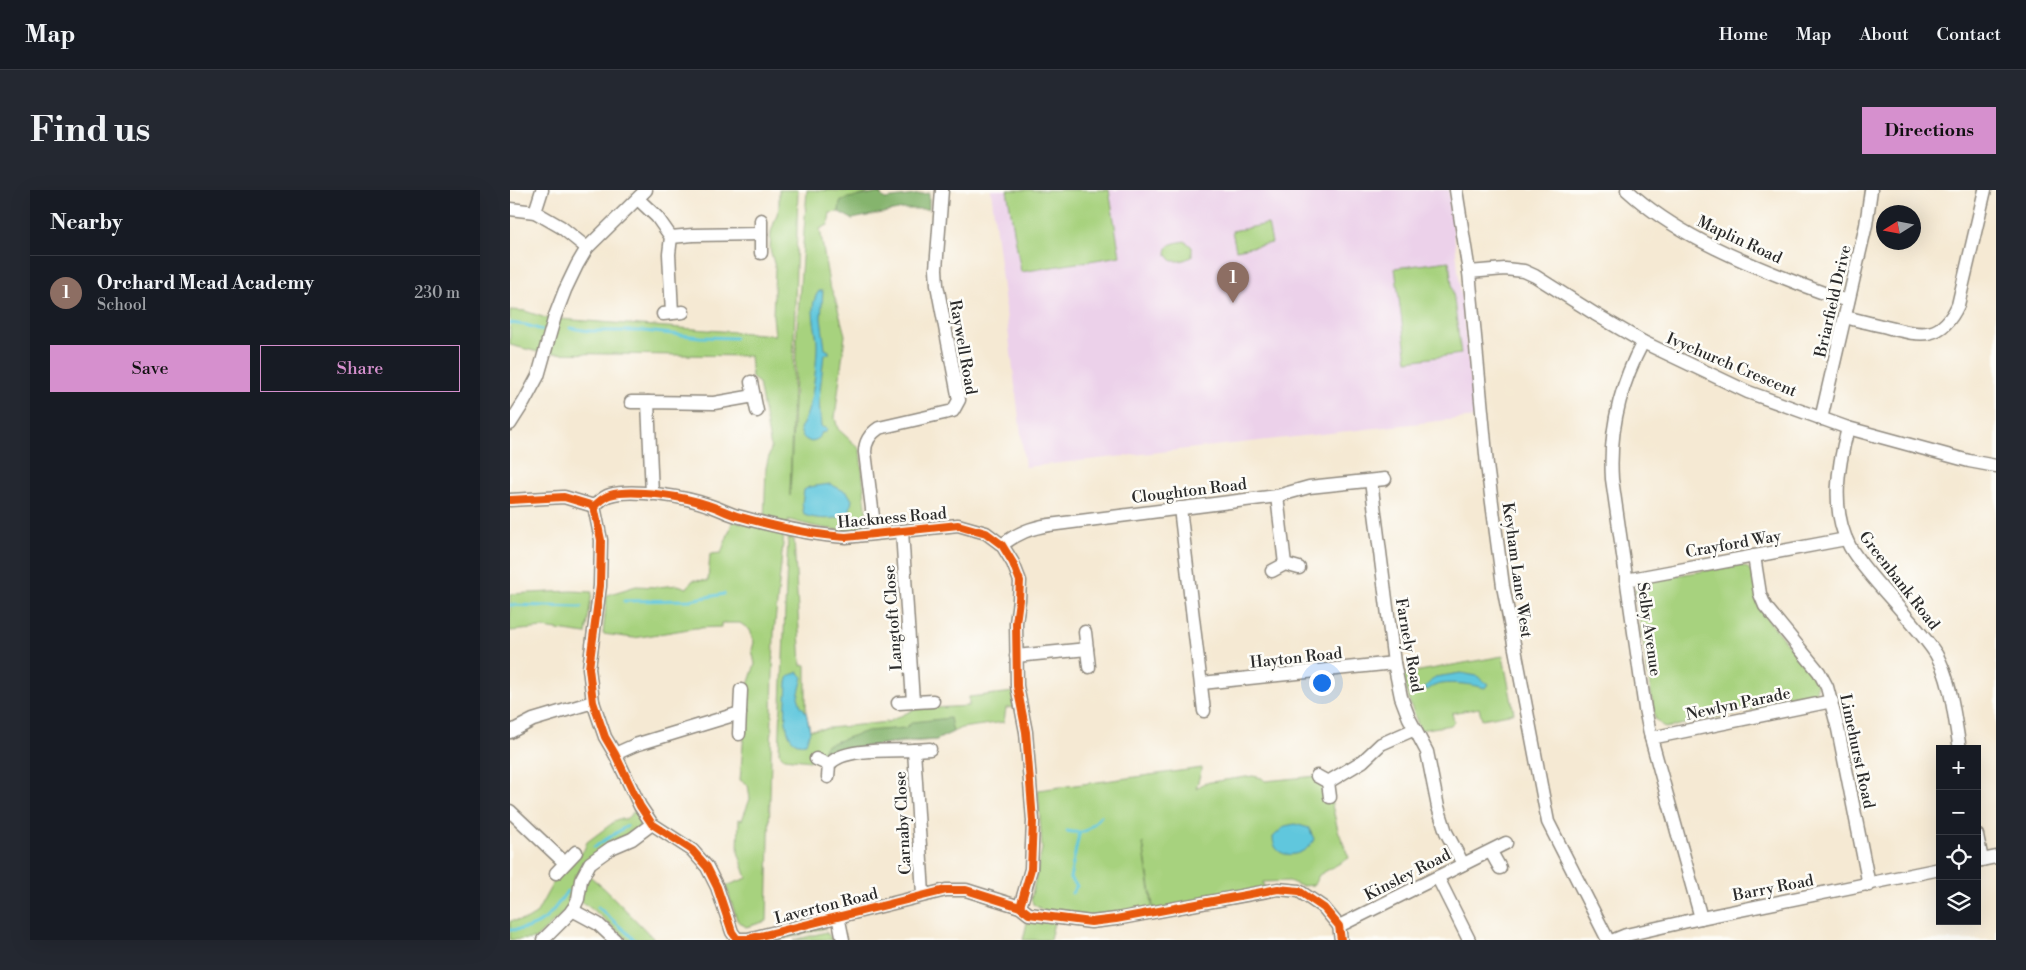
<!DOCTYPE html>
<meta charset="utf-8">
<style>
body{margin:0;font-family:"Libre Bodoni",serif;background:#242831;color:#f1f3f6}
.controls{position:absolute;right:15px;bottom:15px;display:grid;overflow:hidden;border-radius:0px;box-shadow:0 5px 20px #0002}
.controls button{width:45px;height:45px;display:grid;place-items:center;padding:0;border:0;border-bottom:1px solid #363941;background:#171b24;color:#f1f3f6;font:25px sans-serif}
.compass{position:absolute;left:1366px;top:15px;width:45px;height:45px;border-radius:50%;background:#171b24;box-shadow:0 5px 20px #0002;rotate:259deg}
.you{position:absolute;left:811px;top:492px;width:18px;height:18px;margin:-12px;border:4px solid #fff;border-radius:50%;background:#1a73e8;box-shadow:0 0 0 8px #1a73e833}
.badge{display:grid;place-items:center;width:32px;height:32px;border-radius:50%;background:#d690ce;color:#fff;font-size:16px;font-weight:700}
.pin{position:absolute;translate:-50% -41px;filter:drop-shadow(0 1px 2px #0008)}
.pin::after{content:'';position:absolute;top:26px;width:18px;height:15px;background:inherit;clip-path:polygon(0 0,100% 0,50% 100%)}
.list{margin:0;padding:0;list-style:none}
h2{display:flex;justify-content:space-between;align-items:center;height:65px;margin:0;padding:0 20px;font-size:21px}
h2 small{font-size:16px;font-weight:400;color:#9ea1a6}
.list li{display:grid;grid-template-columns:32px 1fr auto;gap:15px;align-items:center;box-sizing:border-box;height:75px;padding:0 20px;border-top:1px solid #363941}
.list b{display:block;font-size:19px;white-space:nowrap}
.list p{margin:0;font-size:16px;white-space:nowrap;color:#9ea1a6}
.list em{font-size:16px;font-style:normal;color:#9ea1a6}
.actions{display:flex;gap:10px;padding:15px 20px}
.actions a{flex:1;padding:11px 0;border:1px solid #d690ce;border-radius:0px;text-align:center;font-size:18px;color:#d690ce}
.actions .main{background:#d690ce;color:#111}
.icon{flex:none;width:28px;height:28px;fill:none;stroke:currentColor;stroke-width:2;stroke-linecap:round;stroke-linejoin:round}
.map{position:relative;flex:none;width:1486px;height:750px;overflow:hidden;border-radius:0px}
header{display:flex;align-items:center;gap:30px;box-sizing:border-box;height:70px;padding:0 25px;background:#171b24;border-bottom:1px solid #363941}
header strong{font-size:24px}
nav{display:flex;gap:28px;margin-inline-start:auto;font-size:18px}
.intro{display:flex;align-items:center;justify-content:space-between;box-sizing:border-box;height:120px;padding:0 30px}
h1{margin:0;font-size:35px}
.button{padding:12px 22px;border-radius:0px;background:#d690ce;color:#111;font-size:18px;font-weight:700}
main{display:flex;gap:30px;padding:0 30px}
aside{flex:1;background:#171b24;border-radius:0px;box-shadow:0 5px 20px #0002}
.map>svg:first-child{display:block}
</style>
<header>
<strong>Map</strong>
<nav><a>Home</a><a>Map</a><a>About</a><a>Contact</a></nav>
</header>
<div class="intro"><h1>Find us</h1><a class="button">Directions</a></div>
<main>
<aside>
<h2>Nearby<small></small></h2>
<ul class="list">
<li><span class="badge" style="background:#8d6e63">1</span><div><b>Orchard Mead Academy</b><p>School</p></div><em>230 m</em></li>
</ul>
<div class="actions"><a class="main">Save</a><a>Share</a></div>
</aside>
<div class="map">
<svg width="1486" height="750" viewBox="0 0 1486 750">
<rect width="100%" height="100%" fill="#fdfcf7"/>
<filter id="ink" filterUnits="userSpaceOnUse"><feTurbulence type="fractalNoise" baseFrequency=".02" numOctaves="2"/><feDisplacementMap in="SourceGraphic" scale="10" xChannelSelector="R" yChannelSelector="G"/><feConvolveMatrix kernelMatrix="1 2 1 2 8 2 1 2 1" color-interpolation-filters="sRGB"/></filter>
<filter id="wash" filterUnits="userSpaceOnUse"><feTurbulence type="fractalNoise" baseFrequency=".0096" numOctaves="4" result="noise"/><feDisplacementMap in="SourceGraphic" scale="20" xChannelSelector="R" yChannelSelector="G"/><feGaussianBlur stdDeviation="1.12" result="paint"/><feColorMatrix in="noise" values="0 0 0 0 0 0 0 0 0 0 0 0 0 0 0 0 0 1.4 0 .05"/><feComposite in="paint" operator="in"/></filter>
<g filter="url(#wash)">
<rect width="100%" height="100%" fill="#f5e9d3"/>
<!-- built -->
<polygon fill="#ecd1ea" points="481,0 939,0 965,227 515,277"/>
<!-- green -->
<g fill="#a7d27e" stroke="#697e54">
<path d="M269,0H288L280,306L287,137L297,0L332,1L361,0L356,4L330,12L329,22L320,23L318,35L310,39L319,94L325,108L335,145L325,228L328,239L350,259L357,328L356,335C337,347 300,335 279,330L275,338L254,333L256,278L261,258L249,193L242,188L240,166L32,163L0,155V120L15,121L36,128L265,145L263,126L265,77L260,59L261,42L269,18Z"/>
<polygon points="497,0 599,0 610,66 511,82"/>
<polygon points="758,34 762,53 726,60 722,41"/>
<path d="M675,51L682,57V67L671,71H662L656,64C656,52 667,53 675,51Z"/>
<polygon points="939,71 951,164 897,171 885,78"/>
<polygon points="223,331 274,344 264,443 257,731 236,737 227,730 216,696 237,688 228,662 229,629 232,630 240,609 238,595 230,590 238,495 245,474 242,460 244,452 240,440 230,433 211,433 211,437 185,438 124,448 93,444 97,405 126,396 147,397 168,395 177,398 183,390 198,391 200,364 211,363"/>
<polygon points="278,348 284,349 291,476 296,475 296,522 300,540 378,532 405,519 459,516 459,507 504,502 507,517 496,518 494,532 451,538 426,550 375,554 341,559 317,568 304,564 300,571 274,568 269,563"/>
<path d="M1230,375L1236,377L1242,381L1252,421L1256,427L1306,490C1309,499 1305,506 1296,509L1155,538L1145,529L1125,400L1132,391Z"/>
<polygon points="61,401 82,402 76,444 33,438 0,441 0,404"/>
<polygon points="993,466 1004,523 972,529 969,518 942,523 944,532 941,535 910,540 898,508 893,484"/>
<polygon points="692,578 686,599 694,593 743,586 752,588 755,591 807,586 820,607 828,640 839,668 809,685 804,695 791,696 779,691 753,692 755,701 644,722 633,653 643,722 624,725 544,727 523,714 521,709 532,659 528,600"/>
<polygon points="130,616 142,634 75,682 96,700 145,750 118,750 87,723 68,709 71,690 65,684 62,708 57,720 25,749 0,750 0,731 16,730 26,724 44,691 74,660 77,652 108,629 116,629"/>
<polygon points="519,724 545,728 540,750 513,750"/>
<polygon points="312,737 316,738 269,750 258,750"/>
<polygon points="316,742 323,750 284,750"/>
</g>
<!-- forest -->
<g fill="#85b46d" stroke="#58704c">
<polygon points="369,3 375,9 419,3 419,19 393,19 342,29 329,22 330,12 338,8"/>
<polygon points="440,528 443,542 426,550 393,551 312,563 316,555 357,541 395,538 403,532"/>
</g>
<!-- water -->
<g fill="#60c7dd" stroke="#467984">
<path d="M309,101H313L311,128L315,159L319,161V164H314L309,210L311,237L316,238L317,241L315,243L312,242L309,248L302,252C294,250 291,246 290,238C302,224 307,174 307,155C307,138 297,116 309,101Z"/>
<path d="M320,294L338,303L342,310L339,324C327,330 307,330 294,325L292,313L294,300L299,297Z"/>
<path d="M288,482L293,487L288,507L291,516L296,522L300,541L296,553C268,559 277,509 277,492L279,486Z"/>
<path d="M951,483L967,486L978,494L975,498C961,494 928,489 918,500L914,498L925,487Z"/>
<path d="M785,634L799,638L804,649C796,668 763,672 763,647L775,636Z"/>
</g>
<g fill="none" stroke-linecap="round" stroke-linejoin="round">
<!-- stream -->
<g stroke="#60c7dd" stroke-width="3">
<polyline points="0,133 16,135 32,140"/>
<polyline points="60,138 80,141 134,141 190,147 225,148"/>
<polyline points="114,411 180,410 214,404"/>
<polyline points="0,415 71,417"/>
<path d="M557,641C577,645 578,640 591,626"/>
<polyline points="84,657 117,636"/>
<polyline points="562,703 567,696 560,688 569,644"/>
<polyline points="88,717 125,750"/>
<path d="M0,740C31,740 41,725 57,701"/>
</g>
</g>
</g>
<g filter="url(#ink)">
<g fill="none" stroke-linecap="round" stroke-linejoin="round">
<defs>
<g id="minor">
<polyline points="946,0 959,82 977,275 993,396 1038,632 1098,750"/>
<path d="M1117,0C1162,41 1221,67 1277,89C1297,97 1317,105 1338,111"/>
<polyline points="128,9 147,27 161,47 183,45 251,44"/>
<polyline points="0,19 25,22 51,37 77,58"/>
<polyline points="25,22 32,0"/>
<polyline points="161,47 159,64 162,123"/>
<polyline points="251,63 251,30"/>
<polyline points="959,82 995,79 1014,81 1025,86 1085,124 1133,152 1238,202 1338,238 1459,271 1486,276"/>
<polyline points="153,124 173,122"/>
<path d="M1335,127C1350,131 1365,134 1380,138C1411,146 1432,150 1448,115L1475,0"/>
<path d="M1133,152C1110,195 1099,240 1102,289L1135,519L1141,548L1191,728"/>
<polyline points="241,192 247,221"/>
<polyline points="121,212 138,212"/>
<polyline points="1311,229 1356,35 1361,0"/>
<polyline points="0,234 14,212 28,186 45,126 55,100 67,75 77,58 136,0"/>
<path d="M1338,238C1328,276 1320,320 1340,357C1354,381 1377,403 1395,425C1405,437 1417,450 1426,464C1442,492 1444,527 1450,559"/>
<polyline points="861,291 884,473 891,507 899,528 917,562 928,617 936,642 953,674"/>
<polyline points="142,304 138,212 204,213 244,206"/>
<polyline points="767,306 775,374"/>
<path d="M0,310L54,307L84,316C89,312 93,307 100,305C122,298 176,307 198,315C208,318 217,323 227,326C263,336 300,345 336,347L448,335L476,343L492,355L503,373L510,391L509,410L506,433L507,496L516,542L523,631L521,679L510,717"/>
<polyline points="84,316 91,350 90,396 79,478 83,512 95,547 105,564 130,616 142,634 182,660 197,677 207,697 222,742 227,749 238,749 436,700 456,700 510,717 519,724 581,732 606,729 768,699 789,701 814,718 829,736 831,750"/>
<polyline points="670,318 694,521"/>
<polyline points="392,341 403,512"/>
<path d="M365,343L355,262C355,251 360,244 369,238L443,221L449,210L427,95L426,79L432,0"/>
<path d="M492,355C508,343 520,338 539,335L767,306L799,297L875,289"/>
<polyline points="1244,366 1250,404 1255,416 1309,482 1317,497 1328,539 1359,695"/>
<polyline points="762,381 775,374 789,378"/>
<polyline points="1116,390 1336,349"/>
<polyline points="575,442 579,477"/>
<polyline points="506,466 577,459"/>
<polyline points="692,493 884,473"/>
<polyline points="388,513 423,511"/>
<polyline points="0,542 23,530 83,512"/>
<polyline points="229,544 231,500"/>
<polyline points="1141,548 1322,511"/>
<polyline points="404,560 420,559"/>
<polyline points="105,564 125,555 230,523"/>
<polyline points="306,569 319,575 318,587"/>
<path d="M319,575C332,557 383,561 404,560L413,704"/>
<polyline points="807,586 818,592 853,571 871,554 905,539"/>
<polyline points="818,592 820,607"/>
<polyline points="0,621 55,673"/>
<polyline points="1467,645 1472,670"/>
<polyline points="981,662 990,678"/>
<polyline points="1467,671 1486,667"/>
<polyline points="46,683 66,662"/>
<polyline points="928,688 959,750"/>
<polyline points="62,720 88,734 105,750"/>
<polyline points="328,726 333,750"/>
<polyline points="829,736 996,653"/>
<polyline points="33,750 63,720 68,709 71,690 80,673 101,658 122,649 142,634"/>
<polyline points="1104,750 1116,745 1191,728 1430,679"/>
</g>
</defs>
<!-- minor casing -->
<use href="#minor" stroke="#908a7f" stroke-width="15"/>
<!-- minor -->
<use href="#minor" stroke="#fff" stroke-width="12"/>
<defs>
<g id="cycleway">
<path d="M0,310L54,307L84,316C89,312 93,307 100,305C122,298 176,307 198,315C208,318 217,323 227,326C263,336 300,345 336,347L448,335L476,343L492,355L503,373L510,391L509,410L506,433L507,496L516,542L523,631L521,679L510,717"/>
<polyline points="84,316 91,350 90,396 79,478 83,512 95,547 105,564 130,616 142,634 182,660 197,677 207,697 222,742 227,749 238,749 436,700 456,700 510,717 519,724 581,732 606,729 768,699 789,701 814,718 829,736 831,750"/>
</g>
</defs>
<!-- cycleway casing -->
<use href="#cycleway" stroke="#fdfcf7" stroke-width="11"/>
<!-- cycleway -->
<use href="#cycleway" stroke="#e8590c" stroke-width="8"/>
</g>
</g>
<g text-anchor="middle" stroke-width="5" stroke-linejoin="round" paint-order="stroke">
<!-- street labels -->
<g font-size="16" fill="#2b2b2b" stroke="#fdfcf7">
<text transform="translate(1230 49) rotate(25)" y="6">Maplin Road</text>
<text transform="translate(1322 111) rotate(-77)" y="6">Briarfield Drive</text>
<text transform="translate(454 157) rotate(80)" y="6">Raywell Road</text>
<text transform="translate(1222 174) rotate(23)" y="6">Ivychurch Crescent</text>
<text transform="translate(679 300) rotate(-7)" y="6">Cloughton Road</text>
<text transform="translate(382 327) rotate(-5)" y="6">Hackness Road</text>
<text transform="translate(1223 353) rotate(-10)" y="6">Crayford Way</text>
<text transform="translate(1008 380) rotate(82)" y="6">Keyham Lane West</text>
<text transform="translate(1390 390) rotate(52)" y="6">Greenbank Road</text>
<text transform="translate(382 428) rotate(-94)" y="6">Langtoft Close</text>
<text transform="translate(1140 439) rotate(82)" y="6">Selby Avenue</text>
<text transform="translate(900 455) rotate(80)" y="6">Farnely Road</text>
<text transform="translate(786 467) rotate(-6)" y="6">Hayton Road</text>
<text transform="translate(1228 513) rotate(-12)" y="6">Newlyn Parade</text>
<text transform="translate(1348 561) rotate(78)" y="6">Limehurst Road</text>
<text transform="translate(392 633) rotate(-93)" y="6">Carnaby Close</text>
<text transform="translate(897 684) rotate(-27)" y="6">Kinsley Road</text>
<text transform="translate(1263 697) rotate(-11)" y="6">Barry Road</text>
<text transform="translate(316 715) rotate(-14)" y="6">Laverton Road</text>
</g>
</g>
</svg>
<div class="controls">
<button>+</button>
<button>−</button>
<button><svg class="icon" aria-label="locate" viewBox="0 0 24 24"><circle cx="12" cy="12" r="6"/><path d="M12 2v4M12 18v4M2 12h4M18 12h4"/></svg></button>
<button><svg class="icon" aria-label="layers" viewBox="0 0 24 24"><path d="M12 4l9 5-9 5-9-5zM3 14l9 5 9-5"/></svg></button>
</div>
<svg class="compass" viewBox="-18 -18 36 36"><path d="M0-13l5 13h-10z" fill="#e53935"/><path d="M0 13l5-13h-10z" fill="#9ea1a6"/></svg>
<div class="you"></div>
<div class="pin badge" style="left:723px;top:113px;background:#8d6e63">1</div>
</div>
</main>
